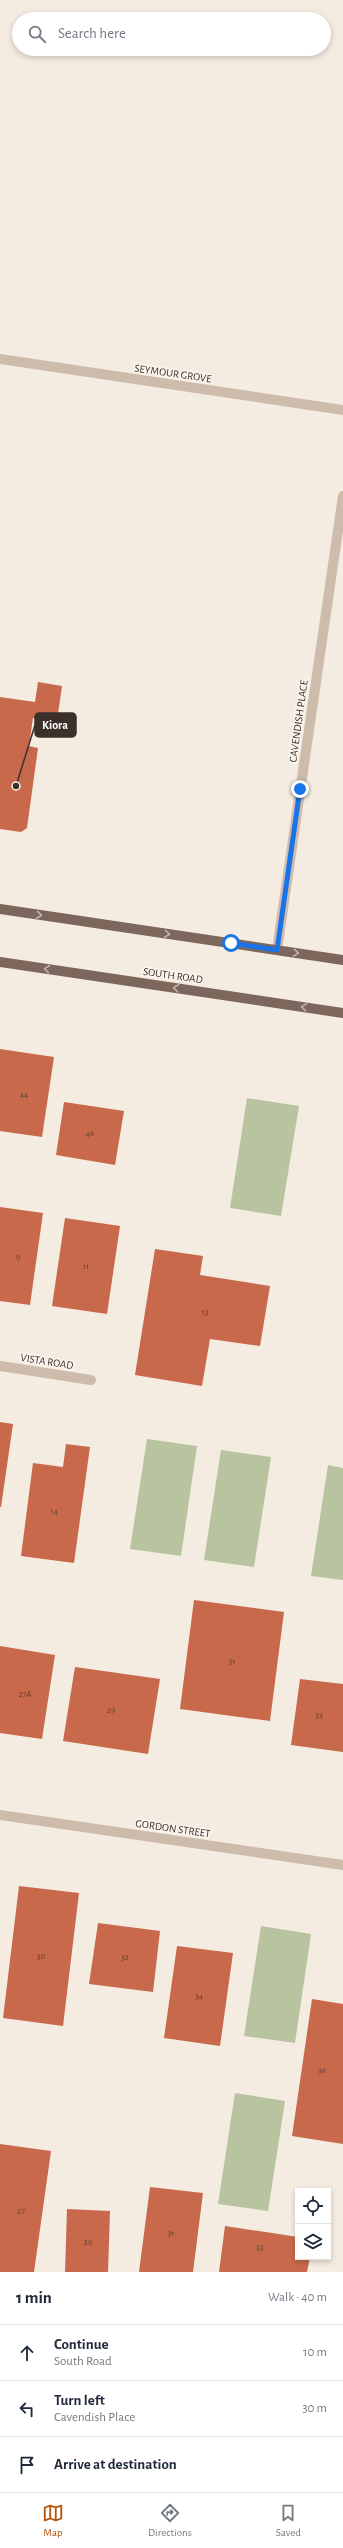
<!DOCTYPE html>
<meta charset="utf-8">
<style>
body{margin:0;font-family:"Alegreya Sans",sans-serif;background:#f2f2f3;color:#1f2937}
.controls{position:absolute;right:12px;bottom:12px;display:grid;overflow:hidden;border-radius:0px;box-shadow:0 2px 6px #0003}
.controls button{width:36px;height:36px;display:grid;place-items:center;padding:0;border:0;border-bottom:1px solid #e0e1e3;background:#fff;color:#1f2937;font:20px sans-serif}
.stop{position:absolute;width:12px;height:12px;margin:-9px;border:3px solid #1a73e8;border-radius:50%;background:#fff}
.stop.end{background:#1a73e8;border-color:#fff;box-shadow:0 1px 4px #0008}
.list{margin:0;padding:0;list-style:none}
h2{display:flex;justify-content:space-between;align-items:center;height:52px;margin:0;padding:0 16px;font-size:17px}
h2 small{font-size:13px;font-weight:400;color:#747a83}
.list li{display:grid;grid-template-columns:26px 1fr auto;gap:12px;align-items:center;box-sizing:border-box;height:56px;padding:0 16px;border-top:1px solid #e0e1e3}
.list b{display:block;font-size:15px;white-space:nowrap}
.list p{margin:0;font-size:13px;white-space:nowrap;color:#747a83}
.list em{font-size:13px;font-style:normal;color:#747a83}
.icon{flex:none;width:22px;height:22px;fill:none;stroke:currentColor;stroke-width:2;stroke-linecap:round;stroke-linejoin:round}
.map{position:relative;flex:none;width:343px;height:2272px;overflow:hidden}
.search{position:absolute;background:#fff;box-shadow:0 2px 6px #0003;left:12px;right:12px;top:12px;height:44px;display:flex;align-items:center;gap:10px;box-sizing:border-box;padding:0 14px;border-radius:22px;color:#747a83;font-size:15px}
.sheet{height:220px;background:#fff}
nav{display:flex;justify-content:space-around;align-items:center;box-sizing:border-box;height:56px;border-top:1px solid #e0e1e3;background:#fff;font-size:11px;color:#747a83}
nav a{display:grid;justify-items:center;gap:2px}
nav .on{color:#b45309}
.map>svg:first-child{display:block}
</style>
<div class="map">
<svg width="343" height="2272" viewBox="0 0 343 2272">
<rect width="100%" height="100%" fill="#f4ebe1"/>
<!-- green -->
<g fill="#b8c4a0">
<polygon points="247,1098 299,1106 281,1216 230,1208"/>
<polygon points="147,1439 197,1446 181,1556 130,1549"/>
<polygon points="221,1450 271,1457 254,1567 204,1560"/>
<polygon points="328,1465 343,1468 343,1580 311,1576"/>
<polygon points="261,1926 311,1934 295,2043 244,2036"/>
<polygon points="235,2093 285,2101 268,2211 218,2204"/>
</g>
<!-- building -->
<g fill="#c8694b">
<polygon points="38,682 62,686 57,721 33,718 29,746 38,748 27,828 21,832 0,829 0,697 35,702"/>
<polygon points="0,1049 54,1057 42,1137 0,1131"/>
<polygon points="64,1102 124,1111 115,1165 56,1155"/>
<polygon points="0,1207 43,1213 30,1305 0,1301"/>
<polygon points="65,1218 120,1226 107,1314 52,1306"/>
<polygon points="155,1249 203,1256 200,1275 270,1286 260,1346 210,1339 202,1386 135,1375"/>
<polygon points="0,1422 13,1424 1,1507 0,1507"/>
<polygon points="66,1444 90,1447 74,1563 21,1556 33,1463 63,1467"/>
<polygon points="194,1600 284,1612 270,1721 180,1709"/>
<polygon points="0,1646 55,1655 42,1739 0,1733"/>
<polygon points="75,1667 160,1679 148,1754 63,1741"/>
<polygon points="300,1679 343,1684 343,1752 291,1745"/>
<polygon points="19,1886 79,1893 63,2026 3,2018"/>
<polygon points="98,1923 160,1931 153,1992 89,1984"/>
<polygon points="177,1946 233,1953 220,2046 164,2038"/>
<polygon points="312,1999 343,2004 343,2144 292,2136"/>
<polygon points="0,2144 51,2151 34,2272 0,2272"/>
<polygon points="150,2187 203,2193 193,2272 139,2272"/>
<polygon points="67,2209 110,2211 108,2272 65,2272"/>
<polygon points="225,2226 298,2237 298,2257 310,2257 307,2272 219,2272"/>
</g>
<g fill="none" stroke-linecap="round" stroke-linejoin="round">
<!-- minor -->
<g stroke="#cdbbac" stroke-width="10">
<polyline points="0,359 343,410"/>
<polyline points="277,950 343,496"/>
<polyline points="0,1366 91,1380"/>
<polyline points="0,1815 343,1865"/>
</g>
<!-- primary -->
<g stroke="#7d675c" stroke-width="10">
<polyline points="0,909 343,960"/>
<polyline points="0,962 343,1013"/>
</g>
</g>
<!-- one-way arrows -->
<defs><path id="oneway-chevron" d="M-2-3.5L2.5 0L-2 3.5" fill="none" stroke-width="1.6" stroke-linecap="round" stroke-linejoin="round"/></defs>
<g stroke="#c2b5ac">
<use href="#oneway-chevron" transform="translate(39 915) rotate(8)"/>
<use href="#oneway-chevron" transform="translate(167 934) rotate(8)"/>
<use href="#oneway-chevron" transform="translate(296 953) rotate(9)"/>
<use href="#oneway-chevron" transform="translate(47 969) rotate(-172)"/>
<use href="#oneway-chevron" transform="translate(176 988) rotate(-172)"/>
<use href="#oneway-chevron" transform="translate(304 1007) rotate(-171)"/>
</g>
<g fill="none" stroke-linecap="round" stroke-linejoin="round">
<!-- route -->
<polyline stroke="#1a73e8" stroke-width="5" points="231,943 277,950 300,789"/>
</g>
<g text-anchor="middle" stroke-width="3.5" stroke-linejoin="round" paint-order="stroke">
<!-- number labels -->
<g font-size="9" fill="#5e3e33">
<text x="24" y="1097">44</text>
<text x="90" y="1136">46</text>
<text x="18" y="1260">9</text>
<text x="86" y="1269">11</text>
<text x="205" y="1315">13</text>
<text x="54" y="1514">14</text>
<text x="232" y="1664">31</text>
<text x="25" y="1697">27A</text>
<text x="111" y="1713">29</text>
<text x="319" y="1718">33</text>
<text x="41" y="1959">30</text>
<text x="125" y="1960">32</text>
<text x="199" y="1999">34</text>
<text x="322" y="2073">36</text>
<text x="21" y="2214">27</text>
<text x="171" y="2236">31</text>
<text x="88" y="2245">29</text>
<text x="260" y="2250">33</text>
</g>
<!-- street labels -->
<g font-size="11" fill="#3b302b" stroke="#fbf5ee">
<text transform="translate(173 373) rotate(8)" y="4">SEYMOUR GROVE</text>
<text transform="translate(298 721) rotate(-82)" y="4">CAVENDISH PLACE</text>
<text transform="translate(173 975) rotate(8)" y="4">SOUTH ROAD</text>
<text transform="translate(47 1361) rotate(9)" y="4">VISTA ROAD</text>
<text transform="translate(173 1828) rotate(8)" y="4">GORDON STREET</text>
</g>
</g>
<!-- callouts -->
<path fill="none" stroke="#3b302b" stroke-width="1.5" d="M16 786L35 725"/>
<circle fill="#3b302b" stroke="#fbf5ee" stroke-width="1.5" cx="16" cy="786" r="4"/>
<rect fill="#3b302b" stroke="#3b302b" stroke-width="1.5" x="35" y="713" width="41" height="24" rx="4"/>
<g font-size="12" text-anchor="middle" font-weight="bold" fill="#fff">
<text x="55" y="729">Kiora</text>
</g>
</svg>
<div class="controls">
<button><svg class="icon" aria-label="locate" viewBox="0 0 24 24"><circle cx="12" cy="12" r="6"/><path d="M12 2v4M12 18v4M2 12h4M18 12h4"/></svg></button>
<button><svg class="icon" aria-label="layers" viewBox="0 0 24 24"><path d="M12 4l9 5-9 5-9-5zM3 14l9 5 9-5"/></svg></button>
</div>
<div class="stop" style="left:231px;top:943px"></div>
<div class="stop end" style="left:300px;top:789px"></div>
<div class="search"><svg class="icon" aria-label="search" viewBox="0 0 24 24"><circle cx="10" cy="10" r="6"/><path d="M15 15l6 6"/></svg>Search here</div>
</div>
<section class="sheet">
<h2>1 min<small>Walk · 40 m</small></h2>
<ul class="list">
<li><svg class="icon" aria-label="ahead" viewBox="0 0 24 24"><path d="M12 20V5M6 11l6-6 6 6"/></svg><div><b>Continue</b><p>South Road</p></div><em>10 m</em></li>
<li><svg class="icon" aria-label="left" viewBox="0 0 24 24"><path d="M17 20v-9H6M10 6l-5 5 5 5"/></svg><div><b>Turn left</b><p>Cavendish Place</p></div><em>30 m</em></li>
<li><svg class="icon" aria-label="arrive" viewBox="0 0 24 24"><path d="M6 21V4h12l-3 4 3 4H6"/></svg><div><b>Arrive at destination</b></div></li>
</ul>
</section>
<nav>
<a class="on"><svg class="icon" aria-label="map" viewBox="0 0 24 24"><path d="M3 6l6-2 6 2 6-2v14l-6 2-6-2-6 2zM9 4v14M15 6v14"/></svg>Map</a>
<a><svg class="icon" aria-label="directions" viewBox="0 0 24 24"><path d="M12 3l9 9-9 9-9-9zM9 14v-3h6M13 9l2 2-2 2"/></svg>Directions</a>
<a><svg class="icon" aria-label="saved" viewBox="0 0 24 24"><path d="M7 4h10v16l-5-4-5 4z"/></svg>Saved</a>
</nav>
